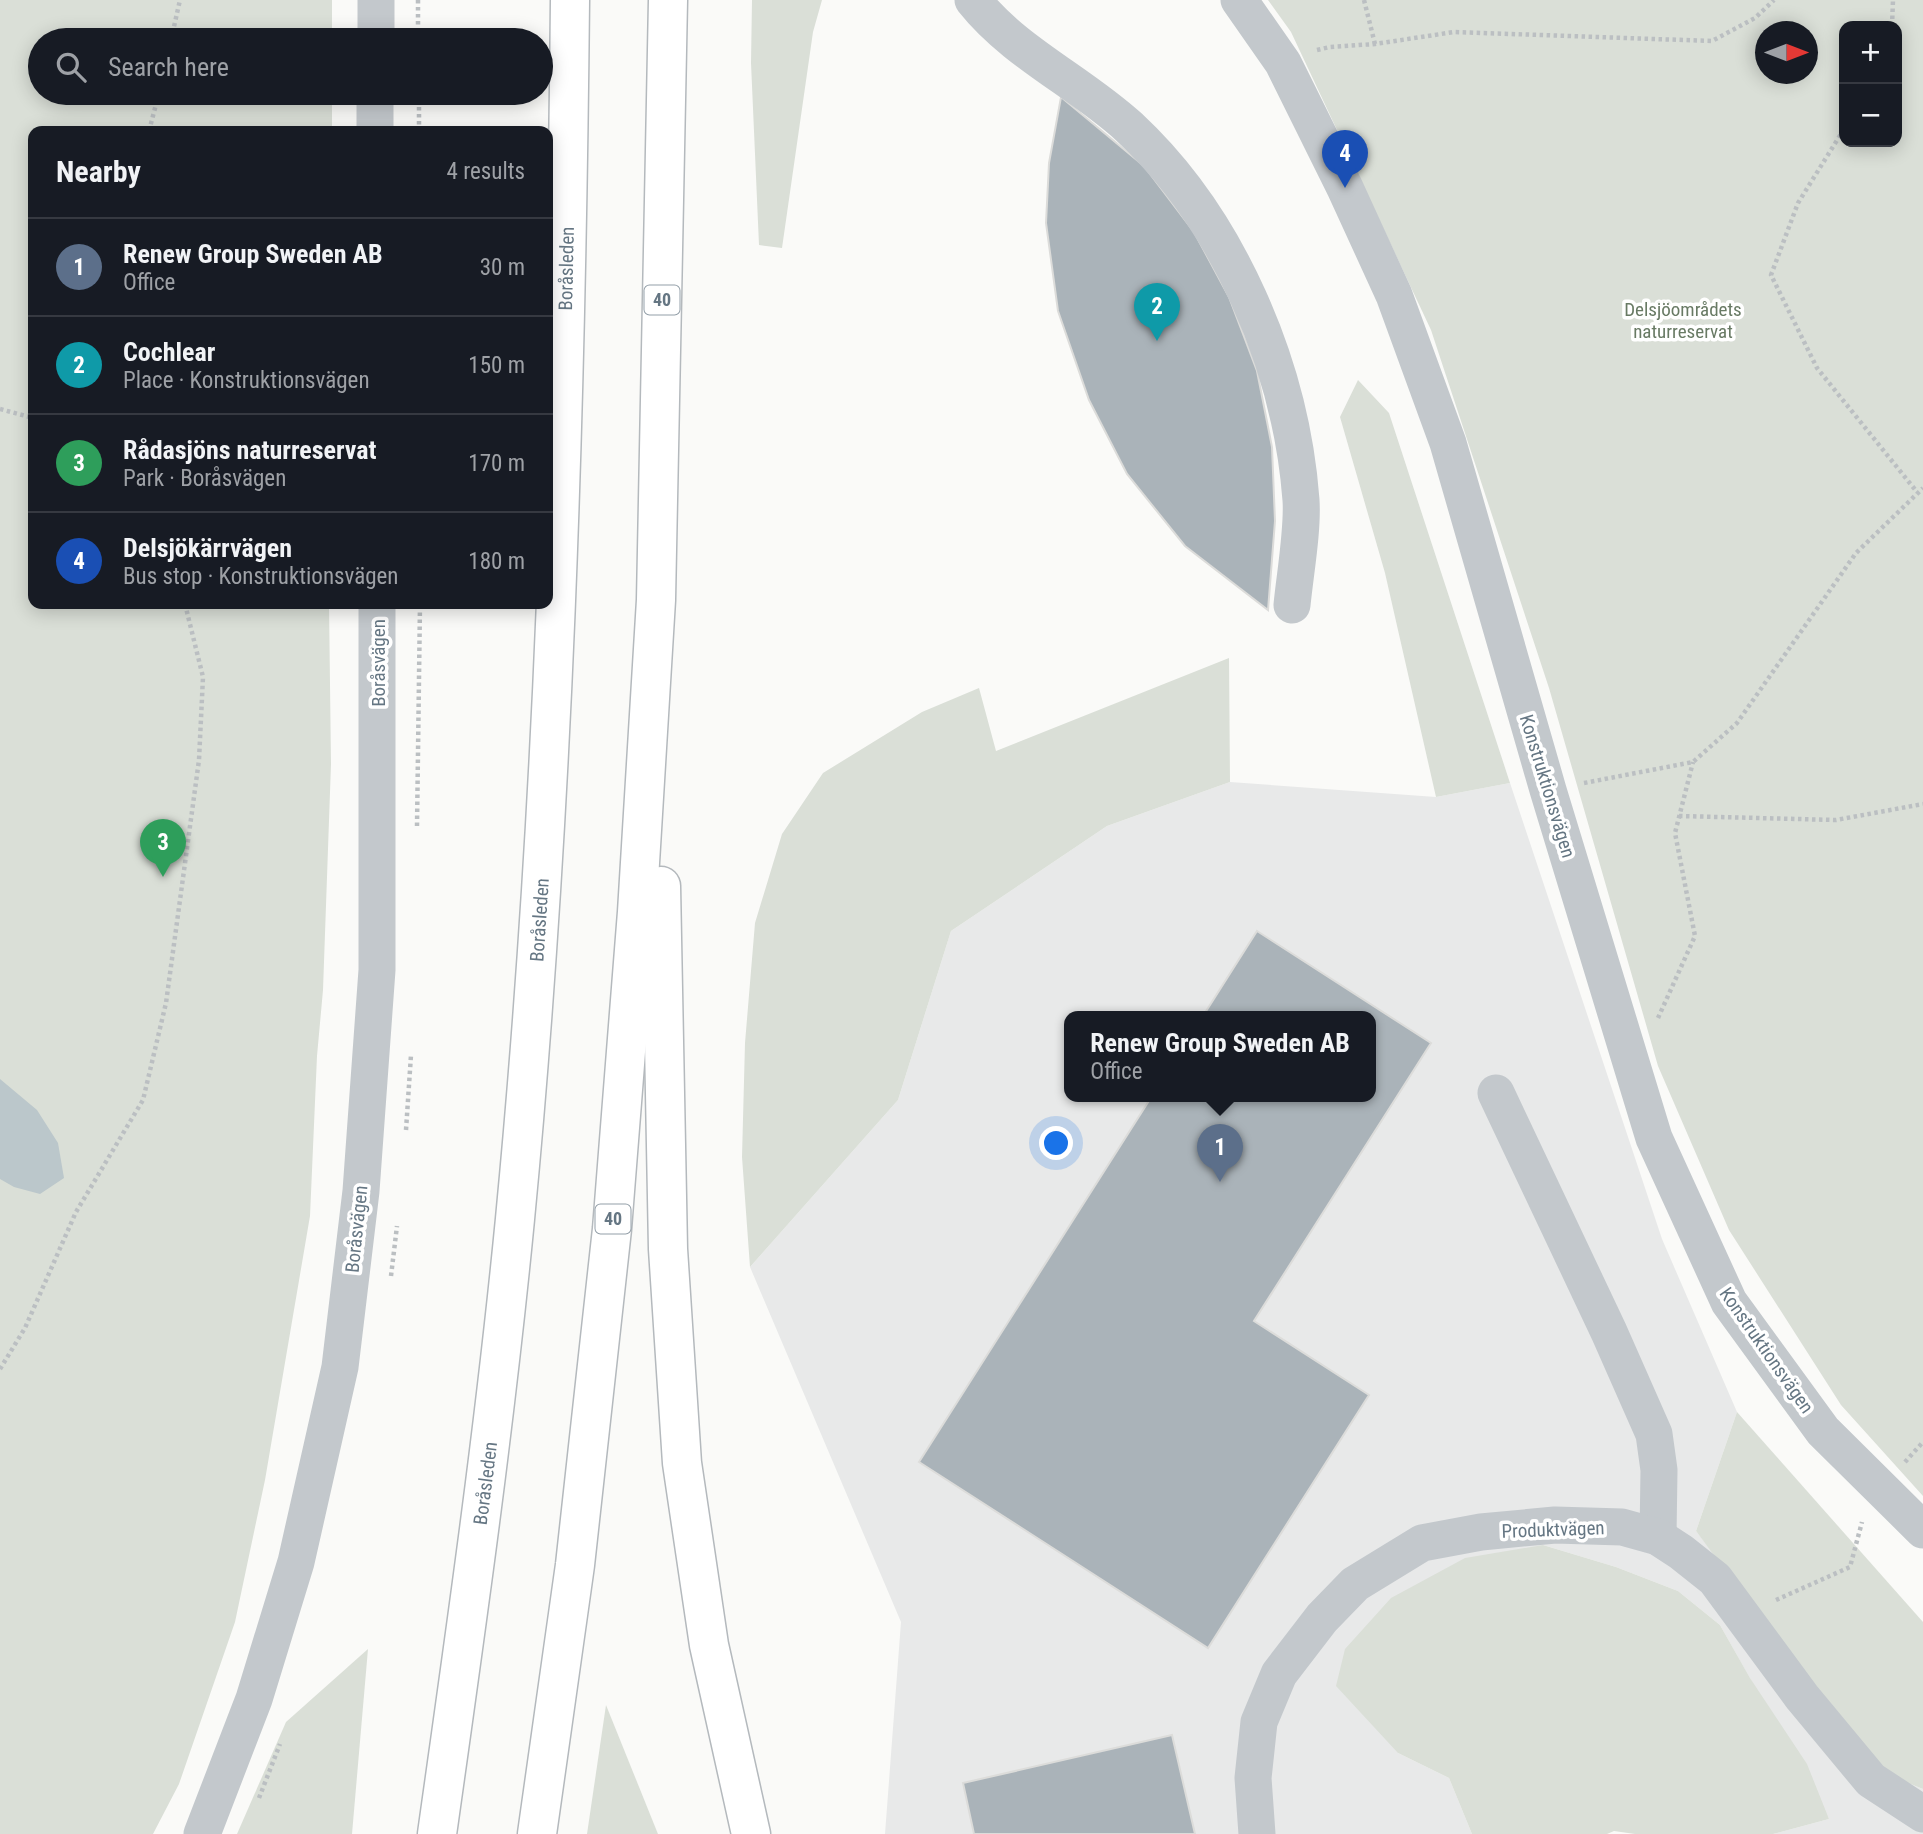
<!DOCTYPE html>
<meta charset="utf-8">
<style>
body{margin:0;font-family:"Roboto Condensed",sans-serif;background:#242831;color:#f1f3f6}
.controls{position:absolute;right:21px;top:21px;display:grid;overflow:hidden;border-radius:14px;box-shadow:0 4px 18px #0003}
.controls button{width:63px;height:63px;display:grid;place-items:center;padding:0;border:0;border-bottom:2px solid #363941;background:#171b24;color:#f1f3f6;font:35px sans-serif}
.compass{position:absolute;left:1755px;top:21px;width:63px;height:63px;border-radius:50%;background:#171b24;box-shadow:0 4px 18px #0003;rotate:90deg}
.you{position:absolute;left:1057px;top:1144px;width:24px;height:24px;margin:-18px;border:5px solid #fff;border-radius:50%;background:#1a73e8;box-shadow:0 0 0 10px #1a73e833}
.badge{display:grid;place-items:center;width:46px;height:46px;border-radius:50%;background:#d93025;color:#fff;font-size:23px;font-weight:700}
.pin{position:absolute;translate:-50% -58px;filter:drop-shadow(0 2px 4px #0008)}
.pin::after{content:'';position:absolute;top:37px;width:24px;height:21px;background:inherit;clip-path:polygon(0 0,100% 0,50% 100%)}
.popup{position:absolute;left:1064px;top:1011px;width:312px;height:91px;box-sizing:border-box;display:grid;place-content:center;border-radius:14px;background:#171b24;filter:drop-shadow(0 2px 5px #0005);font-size:23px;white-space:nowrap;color:#9ea1a6}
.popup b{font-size:26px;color:#f1f3f6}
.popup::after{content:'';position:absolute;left:50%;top:100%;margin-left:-14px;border:14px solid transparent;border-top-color:#171b24}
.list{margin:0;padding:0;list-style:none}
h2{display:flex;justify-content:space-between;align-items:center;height:91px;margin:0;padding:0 28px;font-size:30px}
h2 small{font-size:23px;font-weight:400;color:#9ea1a6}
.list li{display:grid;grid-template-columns:46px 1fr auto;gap:21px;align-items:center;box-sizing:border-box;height:98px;padding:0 28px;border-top:2px solid #363941}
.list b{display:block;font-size:26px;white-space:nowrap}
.list p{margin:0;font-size:23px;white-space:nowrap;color:#9ea1a6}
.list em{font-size:23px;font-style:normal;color:#9ea1a6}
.icon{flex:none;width:38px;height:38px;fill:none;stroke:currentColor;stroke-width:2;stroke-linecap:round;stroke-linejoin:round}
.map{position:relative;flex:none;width:1923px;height:1834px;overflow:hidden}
.search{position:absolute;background:#171b24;box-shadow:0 4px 18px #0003;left:28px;top:28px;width:525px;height:77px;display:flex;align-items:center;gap:18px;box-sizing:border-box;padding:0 24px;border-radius:38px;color:#9ea1a6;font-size:26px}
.panel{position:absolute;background:#171b24;box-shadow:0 4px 18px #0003;left:28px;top:126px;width:525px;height:483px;border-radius:14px}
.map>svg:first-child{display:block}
</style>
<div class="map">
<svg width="1923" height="1834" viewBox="0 0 1923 1834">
<rect width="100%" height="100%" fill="#fafaf8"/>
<!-- built -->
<path fill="#e8e9e9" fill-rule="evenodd" d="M1230,782L1436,797L1510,783L1662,1239L1737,1412L1696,1531L1888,1775L1923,1789V1834H1773L1829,1819L1720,1625L1678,1591L1616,1567L1543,1545L1398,1753L1449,1778L1472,1834H885L901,1622L750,1267L898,1100L951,931L1107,826ZM1070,1016H1370V1096H1070Z"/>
<!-- green -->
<g fill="#dadfd7" fill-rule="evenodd">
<polygon points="0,0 332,0 332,40 40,40 40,93 332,93 332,131 33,131 33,604 329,604 331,764 323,990 317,1056 310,1216 265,1480 235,1622 179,1784 153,1834 0,1834"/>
<polygon points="752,0 822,0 813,32 782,248 759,245 751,63"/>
<path d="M1268,0H1923V1496L1841,1405L1729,1230L1658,1066L1549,688L1431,330L1291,32ZM1844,26H1897V142H1844ZM1766,32H1808V74H1766Z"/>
<polygon points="1358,380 1389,413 1510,783 1436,797 1385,573 1340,417"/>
<polygon points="1229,658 1230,782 1107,826 951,931 898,1100 750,1267 742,1157 745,1043 755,923 782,834 823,773 922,712 979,688 996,751"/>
<polygon points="1737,1412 1923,1622 1923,1789 1888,1775 1828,1709 1696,1531"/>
<polygon points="1543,1545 1616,1567 1678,1591 1720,1625 1750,1678 1807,1764 1829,1819 1773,1834 1635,1834 1614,1831 1607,1834 1472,1834 1449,1778 1398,1753 1336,1686 1345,1649 1391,1598 1465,1558"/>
<polygon points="368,1649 352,1834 237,1834 286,1722"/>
<polygon points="606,1705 658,1834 587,1834"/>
</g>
<!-- water -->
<polygon fill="#bbc7cb" points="0,1079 37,1110 58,1143 64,1178 40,1194 14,1187 0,1179"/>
<!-- building -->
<g fill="#aab3b9" stroke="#dcdcda" stroke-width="2">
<polygon points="1061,97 1144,166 1194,232 1229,297 1257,371 1272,447 1275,521 1268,610 1185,546 1127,474 1089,400 1058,311 1046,223 1049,163"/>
<polygon points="1257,931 1431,1043 1254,1321 1369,1395 1208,1648 919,1462 1152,1096 1370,1096 1370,1016 1203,1016"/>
<polygon points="1172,1735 1195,1834 974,1834 963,1783"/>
</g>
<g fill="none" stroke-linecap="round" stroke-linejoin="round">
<defs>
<g id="highway">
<polyline points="661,886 668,1249 682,1463 709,1645 751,1834"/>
<path id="s1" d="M437,1834C466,1629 495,1425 515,1219C554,814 566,407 570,0"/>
<polyline points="537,1834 575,1565 612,1229 637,912 656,600 668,0"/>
</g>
</defs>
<!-- highway casing -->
<use href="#highway" stroke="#b4b9bd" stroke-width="41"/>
<!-- path -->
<g stroke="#bbbfc2" stroke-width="4.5" stroke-dasharray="3.5 3.5" stroke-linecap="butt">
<polyline points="418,0 418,40"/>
<polyline points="1364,0 1375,44"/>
<polyline points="1892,26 1893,0"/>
<polyline points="171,40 180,0"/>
<polyline points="1317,50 1330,47 1375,44 1454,32 1712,41 1755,18 1774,0"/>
<polyline points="419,93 419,131"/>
<polyline points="1844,129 1798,203 1771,275 1817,368 1917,492"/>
<polyline points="149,131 159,93"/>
<polyline points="0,409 33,418"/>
<polyline points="1584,783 1693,762 1737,723 1856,553 1923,488"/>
<polyline points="1679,816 1836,820 1923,804"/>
<polyline points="417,826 420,604"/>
<polyline points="1658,1018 1695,936 1675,833 1693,762"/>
<polyline points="406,1130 411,1055"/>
<polyline points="391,1276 397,1226"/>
<polyline points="0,1369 25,1328 76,1212 143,1100 166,1003 199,760 203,677 185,604"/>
<polyline points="1905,1462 1923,1442"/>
<polyline points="1776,1600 1850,1567 1862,1522"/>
<polyline points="259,1798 280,1744"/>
</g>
<!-- minor -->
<g stroke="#c3c8cc" stroke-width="37">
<path d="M973,0C1015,53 1080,82 1129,127C1228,219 1291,365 1301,500C1303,530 1295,574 1292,605"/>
<polyline points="1239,0 1283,63 1345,188 1394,295 1448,443 1548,790 1654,1138 1729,1302 1823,1431 1923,1530"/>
<polyline points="376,40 376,0"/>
<polyline points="375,131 375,93"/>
<polyline points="1496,1093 1609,1332 1654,1434 1659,1470 1658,1537"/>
<polyline points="202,1834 254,1699 296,1562 340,1367 361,1191 377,970 377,604"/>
<polyline points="1257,1834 1253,1778 1259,1722 1279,1674 1322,1618 1355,1584 1422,1543 1481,1532 1555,1525 1622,1527 1658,1537 1681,1552 1715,1579 1802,1697 1871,1780 1923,1814"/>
</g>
<!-- highway -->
<use href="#highway" stroke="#fff" stroke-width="38"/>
</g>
<g text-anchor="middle" stroke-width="7" stroke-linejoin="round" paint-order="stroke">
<!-- shield labels -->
<g fill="#fff" stroke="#939fa8" stroke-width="2">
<rect x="644.5" y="285.5" width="35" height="29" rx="5"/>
<rect x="595.5" y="1204.5" width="35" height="29" rx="5"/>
</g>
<g font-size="18" font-weight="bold" fill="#657683">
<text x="662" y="306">40</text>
<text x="613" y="1225">40</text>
</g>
<!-- street labels -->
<g font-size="19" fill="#657683" stroke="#fff">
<text dy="7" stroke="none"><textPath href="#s1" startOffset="1572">Boråsleden</textPath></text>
<text transform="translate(378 663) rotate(-90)" y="7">Boråsvägen</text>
<text transform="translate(1548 786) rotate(73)" y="7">Konstruktionsvägen</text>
<text dy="7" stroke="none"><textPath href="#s1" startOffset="920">Boråsleden</textPath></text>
<text transform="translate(356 1229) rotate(-84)" y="7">Boråsvägen</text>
<text transform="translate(1767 1350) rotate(55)" y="7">Konstruktionsvägen</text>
<text dy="7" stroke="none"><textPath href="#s1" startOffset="354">Boråsleden</textPath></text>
<text transform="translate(1553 1529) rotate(-2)" y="7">Produktvägen</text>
</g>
<!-- park labels -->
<g font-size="19" fill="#687a64" stroke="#fff">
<text x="1683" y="316">Delsjöområdets<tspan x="1683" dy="22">naturreservat</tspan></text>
</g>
</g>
</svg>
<div class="controls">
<button>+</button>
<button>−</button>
</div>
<svg class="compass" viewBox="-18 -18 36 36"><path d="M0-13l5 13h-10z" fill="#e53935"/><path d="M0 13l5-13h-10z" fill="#9ea1a6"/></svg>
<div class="you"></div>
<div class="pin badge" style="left:1220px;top:1182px;background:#5c6f8a">1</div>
<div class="popup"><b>Renew Group Sweden AB</b>Office</div>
<div class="pin badge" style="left:1157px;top:341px;background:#0f9aa8">2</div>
<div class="pin badge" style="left:163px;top:877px;background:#2e9e5b">3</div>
<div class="pin badge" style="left:1345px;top:188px;background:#1a4fb4">4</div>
<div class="search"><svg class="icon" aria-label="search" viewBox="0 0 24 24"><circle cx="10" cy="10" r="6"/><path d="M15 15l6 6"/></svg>Search here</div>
<section class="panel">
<h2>Nearby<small>4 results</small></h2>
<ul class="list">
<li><span class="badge" style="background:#5c6f8a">1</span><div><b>Renew Group Sweden AB</b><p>Office</p></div><em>30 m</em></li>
<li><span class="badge" style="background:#0f9aa8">2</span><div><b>Cochlear</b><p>Place · Konstruktionsvägen</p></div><em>150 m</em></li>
<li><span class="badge" style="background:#2e9e5b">3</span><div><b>Rådasjöns naturreservat</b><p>Park · Boråsvägen</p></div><em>170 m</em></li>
<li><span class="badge" style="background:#1a4fb4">4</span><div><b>Delsjökärrvägen</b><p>Bus stop · Konstruktionsvägen</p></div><em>180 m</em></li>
</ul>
</section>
</div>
